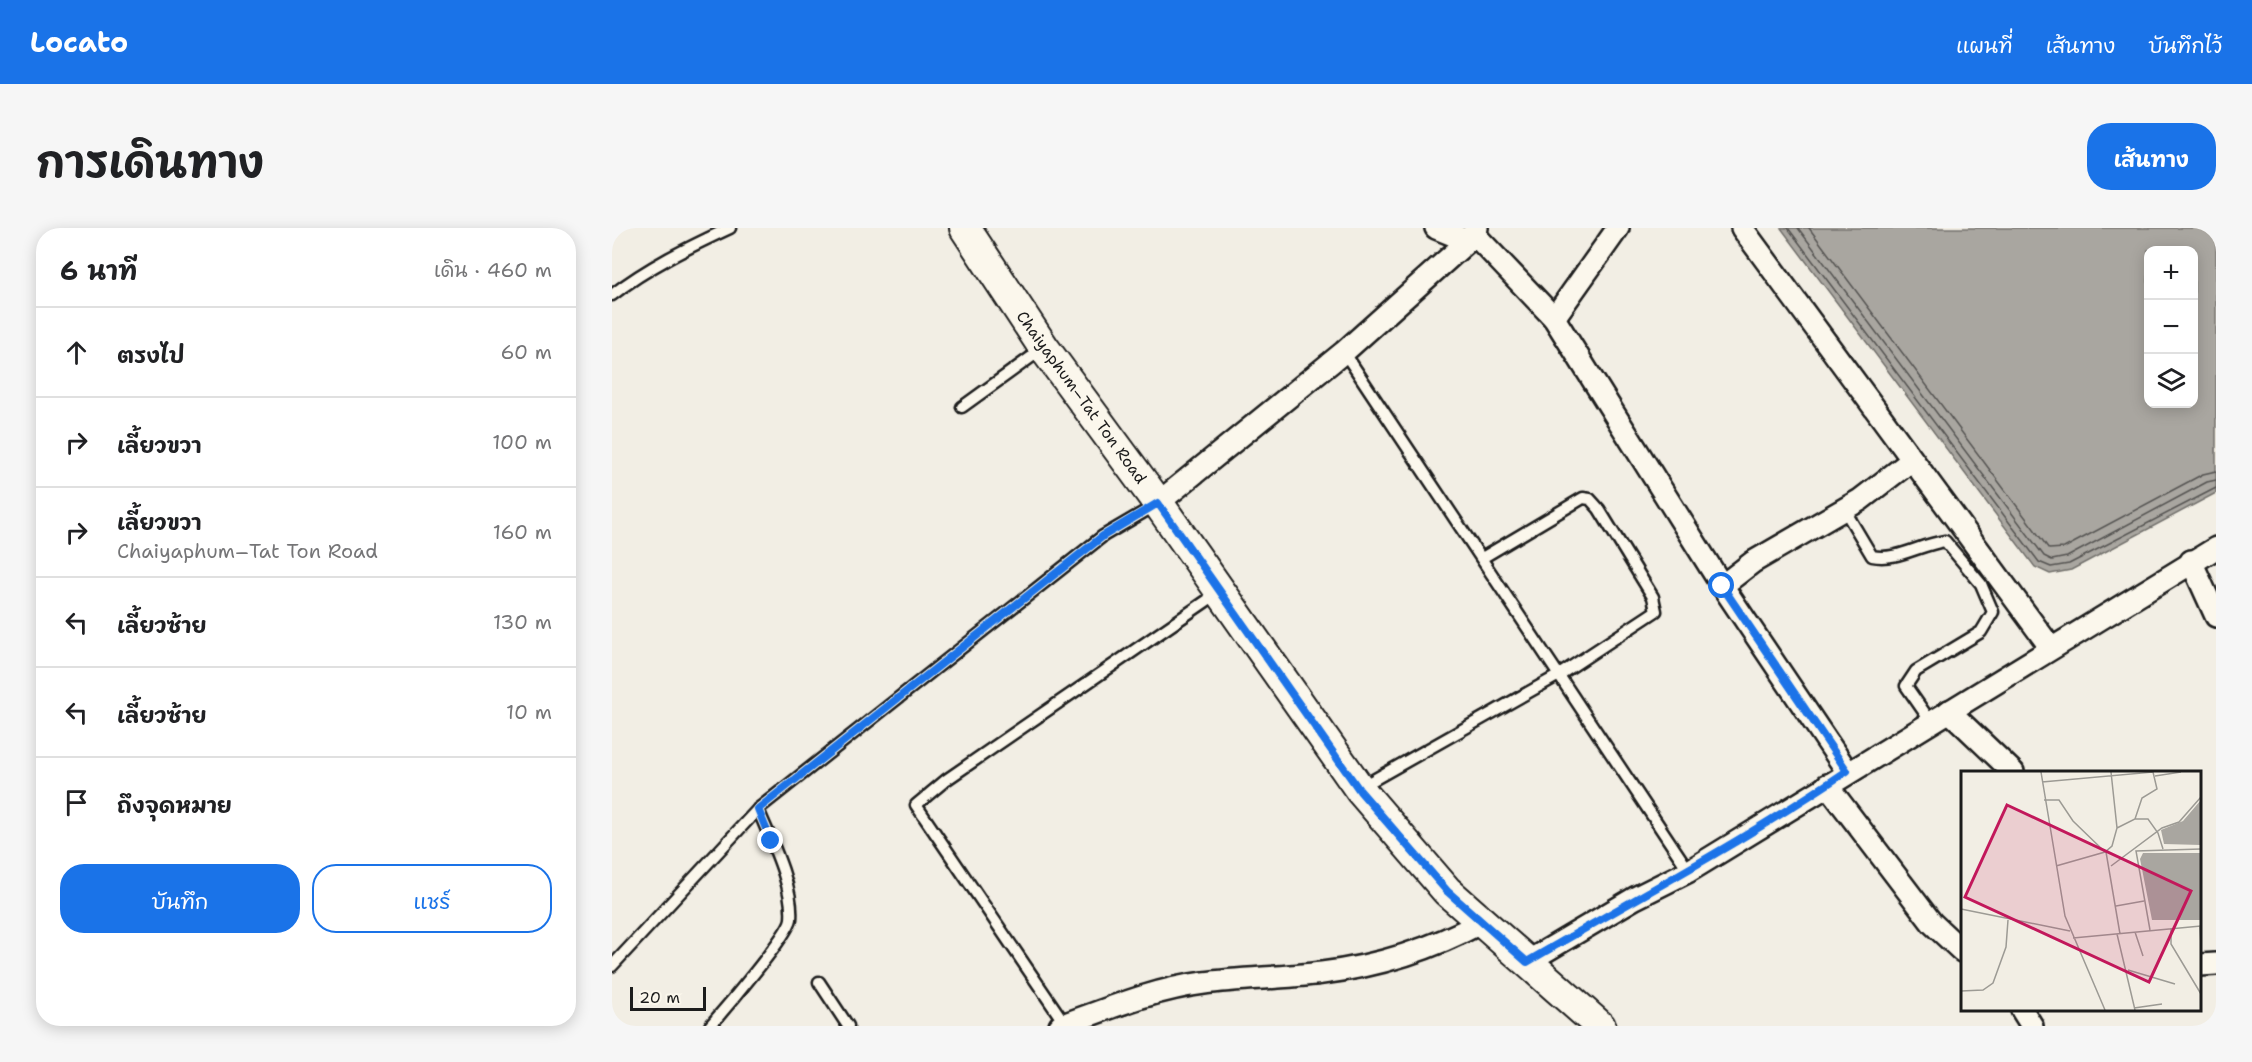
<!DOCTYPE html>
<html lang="th">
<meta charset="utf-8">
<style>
body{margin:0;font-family:"Shantell Sans","Playpen Sans Thai",sans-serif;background:#f6f6f6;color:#202124}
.controls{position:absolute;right:18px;top:18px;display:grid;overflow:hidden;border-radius:12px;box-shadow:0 3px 15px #0003}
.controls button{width:54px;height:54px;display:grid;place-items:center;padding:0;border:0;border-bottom:2px solid #e0e0e0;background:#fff;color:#202124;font:30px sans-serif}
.scale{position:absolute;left:18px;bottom:15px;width:76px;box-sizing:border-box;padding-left:6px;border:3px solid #1c1c1c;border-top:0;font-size:16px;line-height:21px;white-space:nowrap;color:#1c1c1c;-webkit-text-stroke:4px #fbf7ec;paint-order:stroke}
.stop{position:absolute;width:18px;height:18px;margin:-14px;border:4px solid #1a73e8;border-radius:50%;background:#fff}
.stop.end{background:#1a73e8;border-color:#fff;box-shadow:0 2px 6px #0008}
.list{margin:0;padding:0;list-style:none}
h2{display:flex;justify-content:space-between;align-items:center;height:78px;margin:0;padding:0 24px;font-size:26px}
h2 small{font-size:20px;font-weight:400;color:#757577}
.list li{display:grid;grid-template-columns:39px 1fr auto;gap:18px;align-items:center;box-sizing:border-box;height:90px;padding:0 24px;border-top:2px solid #e0e0e0}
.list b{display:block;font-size:22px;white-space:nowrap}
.list p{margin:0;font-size:20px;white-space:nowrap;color:#757577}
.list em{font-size:20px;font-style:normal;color:#757577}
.actions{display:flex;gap:12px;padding:18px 24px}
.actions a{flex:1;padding:14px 0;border:2px solid #1a73e8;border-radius:24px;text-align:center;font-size:21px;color:#1a73e8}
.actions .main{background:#1a73e8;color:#fff}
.icon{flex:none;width:33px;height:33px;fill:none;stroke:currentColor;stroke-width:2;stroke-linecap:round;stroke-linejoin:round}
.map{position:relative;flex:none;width:1604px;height:798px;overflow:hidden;border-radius:24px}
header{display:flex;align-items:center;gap:36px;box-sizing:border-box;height:84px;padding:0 30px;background:#1a73e8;color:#fff}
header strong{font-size:28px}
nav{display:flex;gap:33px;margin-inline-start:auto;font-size:21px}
.intro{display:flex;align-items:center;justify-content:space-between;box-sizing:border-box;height:144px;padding:0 36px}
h1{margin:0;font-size:42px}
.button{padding:15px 27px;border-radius:24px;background:#1a73e8;color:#fff;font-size:21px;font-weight:700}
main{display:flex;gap:36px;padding:0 36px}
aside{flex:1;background:#fff;border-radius:24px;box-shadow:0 3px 15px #0003}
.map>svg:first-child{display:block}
</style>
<header>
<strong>Locato</strong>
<nav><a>แผนที่</a><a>เส้นทาง</a><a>บันทึกไว้</a></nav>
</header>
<div class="intro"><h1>การเดินทาง</h1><a class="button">เส้นทาง</a></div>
<main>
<aside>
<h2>6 นาที<small>เดิน · 460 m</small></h2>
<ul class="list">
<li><svg class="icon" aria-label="ahead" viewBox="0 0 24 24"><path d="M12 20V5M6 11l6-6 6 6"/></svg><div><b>ตรงไป</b></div><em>60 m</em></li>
<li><svg class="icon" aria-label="right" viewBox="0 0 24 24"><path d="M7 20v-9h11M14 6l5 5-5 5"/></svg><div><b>เลี้ยวขวา</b></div><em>100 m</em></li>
<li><svg class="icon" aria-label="right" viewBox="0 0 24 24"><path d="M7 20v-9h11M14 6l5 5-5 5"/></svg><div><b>เลี้ยวขวา</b><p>Chaiyaphum–Tat Ton Road</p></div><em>160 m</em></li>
<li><svg class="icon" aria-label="left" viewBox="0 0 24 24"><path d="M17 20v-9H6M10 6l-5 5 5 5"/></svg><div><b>เลี้ยวซ้าย</b></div><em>130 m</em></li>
<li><svg class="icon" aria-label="left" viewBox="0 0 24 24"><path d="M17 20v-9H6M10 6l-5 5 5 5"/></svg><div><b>เลี้ยวซ้าย</b></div><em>10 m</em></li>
<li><svg class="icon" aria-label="arrive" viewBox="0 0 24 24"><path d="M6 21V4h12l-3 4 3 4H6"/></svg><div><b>ถึงจุดหมาย</b></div></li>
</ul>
<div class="actions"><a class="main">บันทึก</a><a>แชร์</a></div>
</aside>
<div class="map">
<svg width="1604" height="798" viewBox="0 0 1604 798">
<rect width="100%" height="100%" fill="#f2eee4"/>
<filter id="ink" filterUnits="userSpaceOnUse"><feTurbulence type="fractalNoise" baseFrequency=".0167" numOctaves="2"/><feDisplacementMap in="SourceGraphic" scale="12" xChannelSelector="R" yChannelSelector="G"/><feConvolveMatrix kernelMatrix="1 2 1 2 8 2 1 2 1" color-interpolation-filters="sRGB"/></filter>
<g filter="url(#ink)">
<!-- water -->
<path fill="#a9a6a0" stroke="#716f6b" stroke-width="1.5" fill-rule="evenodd" d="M1169,0H1604V265L1459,342L1438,346L1423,339ZM1536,22H1582V176H1536Z"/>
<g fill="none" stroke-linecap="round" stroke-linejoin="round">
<!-- shore -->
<g stroke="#545351" stroke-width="1.5">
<polyline points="1176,0 1427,334 1439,339 1457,336 1604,260"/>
<polyline points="1186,0 1432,328 1440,332 1455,329 1595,254 1604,252"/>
<polyline points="1197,0 1437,321 1452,320 1591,246 1604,243"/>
</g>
<defs>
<g id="lane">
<path d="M0,67C36,39 77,19 118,0"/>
<polyline points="732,124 1077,643"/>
<polyline points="350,179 429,122"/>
<path d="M1232,281L1260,328C1285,333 1306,317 1333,313L1369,356L1381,384L1369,404L1304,443L1294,458L1319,494"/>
<polyline points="749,559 947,447 1044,383 1041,369 987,281 978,271 971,270 870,330"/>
<polyline points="0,738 146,581 491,308 544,277"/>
<polyline points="207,754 236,798"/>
<polyline points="453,796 304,577 334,552 606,365"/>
<path d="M98,798C112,782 177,706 179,691C182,658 158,611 146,581"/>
</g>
<g id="street">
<polyline points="824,0 856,13"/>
<polyline points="1130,0 1439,420"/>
<polyline points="861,5 942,90 1107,353 1235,543"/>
<polyline points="942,90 1006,0"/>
<polyline points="546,275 732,124 856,13 865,0"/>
<polyline points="1579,333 1604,388"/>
<polyline points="1110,358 1141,334 1248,272 1300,232"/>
<polyline points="1337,483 1401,544"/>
<polyline points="1215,557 1320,695 1350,723"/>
<polyline points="915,734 1023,670 1077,643 1604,320"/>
<polyline points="1588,737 1604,736"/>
<polyline points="1410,782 1420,798"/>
<path d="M448,798C495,781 543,761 592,755C631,750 671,750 710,745C767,738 820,721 870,694"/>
</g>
<polyline id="secondary" points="353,0 432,120 546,275 749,563 835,663 988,798"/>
</defs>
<!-- lane casing -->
<use href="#lane" stroke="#1c1c1c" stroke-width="15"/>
<!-- street casing -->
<use href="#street" stroke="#1c1c1c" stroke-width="26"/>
<!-- secondary casing -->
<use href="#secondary" stroke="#1c1c1c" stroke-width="34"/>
<!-- lane -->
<use href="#lane" stroke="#fbf7ec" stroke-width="10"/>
<!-- street -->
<use href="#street" stroke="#fbf7ec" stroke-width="21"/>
<!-- secondary -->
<use href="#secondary" stroke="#fbf7ec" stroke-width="30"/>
</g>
</g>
<g fill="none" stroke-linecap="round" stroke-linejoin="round" filter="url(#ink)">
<!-- route -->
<path stroke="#1a73e8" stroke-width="8" d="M159,613L146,581L491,308L546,275L748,563L835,663L915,734C1022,671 1132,613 1235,543L1110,358"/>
</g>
<g text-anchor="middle" stroke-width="6" stroke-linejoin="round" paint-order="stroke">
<!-- street labels -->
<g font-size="16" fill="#1c1c1c" stroke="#fbf7ec">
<text transform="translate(470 169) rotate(54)" y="6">Chaiyaphum–Tat Ton Road</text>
</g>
</g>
<!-- overview -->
<g transform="translate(1349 543)">
<rect width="240" height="240" fill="#f2eee4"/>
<path d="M240,29V74L203,73L200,59L222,50ZM182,82H240V149H191L179,88Z" fill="#a9a6a0"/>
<path fill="none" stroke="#9c9a94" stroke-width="1.5" d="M80,1L104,145L144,239M194,5L220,1M81,11L192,1L196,18L181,27L174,48L156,57M83,29H98L112,50L144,81M174,48H187L197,62L202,78M145,81L159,163M95,95L144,81L151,75L156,57L150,1M150,95L201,57L218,51L240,26M155,135L183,130M0,138L109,160M239,156L240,175M210,157V173L240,223M189,159L175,80L240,78M174,161L182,185M156,163L174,239M112,167L240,155M167,199L214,213M0,220L22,219L32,212L45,176L47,149M173,237L201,233"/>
<path fill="#c2185b" fill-opacity="0.15" stroke="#c2185b" stroke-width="3" d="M46,34L230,120L188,211L4,126Z"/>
<rect width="240" height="240" fill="none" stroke="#1c1c1c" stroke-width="3"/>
</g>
</svg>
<div class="controls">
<button>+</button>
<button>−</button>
<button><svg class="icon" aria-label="layers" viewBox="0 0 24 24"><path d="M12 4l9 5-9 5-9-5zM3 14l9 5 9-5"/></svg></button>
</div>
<div class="scale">20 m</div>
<div class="stop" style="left:1110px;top:358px"></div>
<div class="stop end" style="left:159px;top:613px"></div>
</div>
</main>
